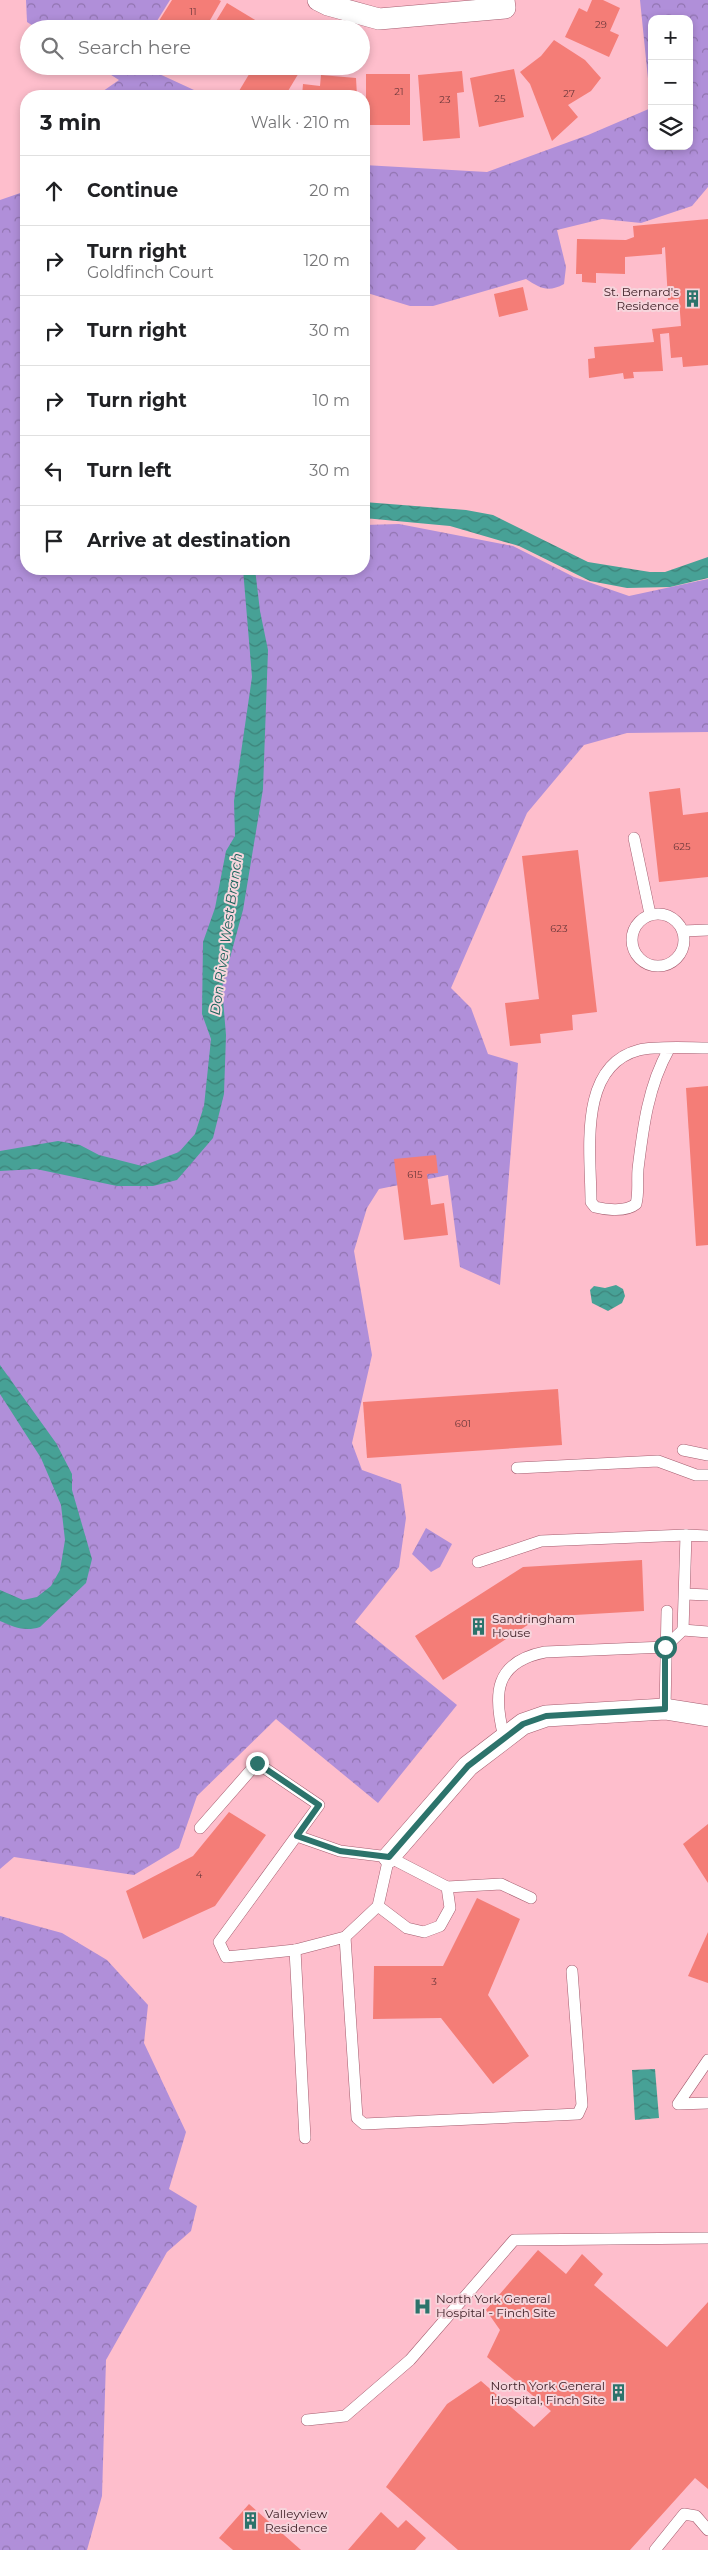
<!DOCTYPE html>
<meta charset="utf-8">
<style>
body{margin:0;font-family:Montserrat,sans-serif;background:#f2f2f2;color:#202124}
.controls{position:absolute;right:15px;top:15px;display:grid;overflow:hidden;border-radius:10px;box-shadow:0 2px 8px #0003}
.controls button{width:45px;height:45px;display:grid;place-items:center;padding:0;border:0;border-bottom:1px solid #e0e0e0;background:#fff;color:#202124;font:25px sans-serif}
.stop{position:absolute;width:15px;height:15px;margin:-11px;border:4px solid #2c736b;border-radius:50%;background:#fff}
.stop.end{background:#2c736b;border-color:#fff;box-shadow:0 1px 5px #0008}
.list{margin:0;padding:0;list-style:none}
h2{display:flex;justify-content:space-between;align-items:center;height:65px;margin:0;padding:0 20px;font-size:21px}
h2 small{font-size:16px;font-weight:400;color:#757577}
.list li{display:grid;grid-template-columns:32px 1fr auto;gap:15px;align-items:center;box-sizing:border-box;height:70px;padding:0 20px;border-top:1px solid #e0e0e0}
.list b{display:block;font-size:19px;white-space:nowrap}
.list p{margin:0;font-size:16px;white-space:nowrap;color:#757577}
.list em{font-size:16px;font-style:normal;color:#757577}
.icon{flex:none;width:28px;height:28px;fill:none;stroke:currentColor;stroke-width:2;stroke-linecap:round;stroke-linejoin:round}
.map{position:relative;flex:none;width:708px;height:2550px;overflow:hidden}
.search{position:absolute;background:#fff;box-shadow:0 2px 8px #0003;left:20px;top:20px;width:350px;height:55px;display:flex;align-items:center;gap:12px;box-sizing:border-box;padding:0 18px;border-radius:28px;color:#757577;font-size:19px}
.panel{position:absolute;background:#fff;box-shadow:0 2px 8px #0003;left:20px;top:90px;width:350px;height:485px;border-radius:20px}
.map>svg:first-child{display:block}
</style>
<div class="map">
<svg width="708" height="2550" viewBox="0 0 708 2550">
<defs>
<pattern id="forest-crowns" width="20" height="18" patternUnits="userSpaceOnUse" patternTransform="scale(1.25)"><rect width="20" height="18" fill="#b08fd9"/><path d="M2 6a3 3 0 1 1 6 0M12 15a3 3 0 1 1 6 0" fill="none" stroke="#9174b0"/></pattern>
<pattern id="water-waves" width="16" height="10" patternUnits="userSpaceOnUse" patternTransform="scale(1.25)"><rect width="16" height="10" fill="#47a196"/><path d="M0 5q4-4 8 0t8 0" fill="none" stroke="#3d837a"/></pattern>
</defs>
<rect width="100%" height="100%" fill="#febecc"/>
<!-- forest -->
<g fill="url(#forest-crowns)" fill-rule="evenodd">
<polygon points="26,0 170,0 152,29 38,29 27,22"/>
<path d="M640,0H708V187L692,206L641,223L602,219L557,230L566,267L564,284C548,293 540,288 526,279L433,306H410L364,292V165L487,172L588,135L651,108ZM652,19H689V146H652Z"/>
<polygon points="97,66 142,66 207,96 96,96 119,80"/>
<polygon points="26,191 26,569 364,569 364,525 399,524 513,546 574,577 629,596 708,579 708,732 627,733 584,745 527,813 451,988 471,1008 488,1054 518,1063 500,1285 460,1267 448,1175 379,1189 367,1208 354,1251 372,1355 352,1443 362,1470 401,1484 406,1518 399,1567 355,1622 457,1705 378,1803 276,1719 197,1796 179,1848 134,1875 14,1857 0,1869 0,200"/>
<polygon points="426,1528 452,1544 440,1567 431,1572 412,1554"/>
<polygon points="0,1916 62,1933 107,1960 148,2005 144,2043 186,2132 169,2189 197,2206 191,2231 167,2252 106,2360 102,2496 87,2550 0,2550"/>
</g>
<!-- water -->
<g fill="url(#water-waves)">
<polygon points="364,502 466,510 493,515 588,562 650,572 665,572 708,557 708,578 670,587 627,588 590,581 519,546 450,526 364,518"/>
<polygon points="243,569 255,569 260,611 268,650 263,789 243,910 222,987 226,1035 224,1094 213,1138 177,1180 153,1186 117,1186 36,1169 0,1171 0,1151 58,1141 80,1145 99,1155 142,1166 179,1152 195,1134 204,1106 211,1039 202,1014 203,942 215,908 226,851 235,836 234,801 252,677"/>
<polygon points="616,1285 623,1289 625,1296 622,1303 608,1311 592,1303 590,1290 594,1286 605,1288"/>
<path d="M0,1365L56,1443L72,1474V1490L92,1559L86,1583L40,1627C25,1632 14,1627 0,1621V1590L23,1600L37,1597L51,1586L60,1570L65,1540L61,1505L41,1458L0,1394Z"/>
<polygon points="655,2069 659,2118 635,2120 632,2070"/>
</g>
<!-- building -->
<g fill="#f47d77">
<polygon points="172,0 219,0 221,1 205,29 164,29 157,24"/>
<polygon points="592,0 603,0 620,8 610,31 619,35 609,57 565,37 579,8 587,12"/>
<polygon points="227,3 265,26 263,29 217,29 221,24 216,21"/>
<polygon points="554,40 585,60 601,78 591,91 568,105 578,117 552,141 530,84 520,72 541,56"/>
<polygon points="220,66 240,66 234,75"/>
<polygon points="254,66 303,66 285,96 248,96 239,91"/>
<polygon points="514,69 524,117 479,127 470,78"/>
<polygon points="462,71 464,92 457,93 460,138 423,141 418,75"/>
<rect x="366" y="74" width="44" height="51"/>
<polygon points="321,75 356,78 357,96 302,96 303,84 320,86"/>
<polygon points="708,219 708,365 683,367 682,357 671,358 669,333 660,334 663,371 633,372 634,378 624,379 623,373 589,378 588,359 595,358 594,347 654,342 652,329 681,326 679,299 668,300 665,247 662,248 662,254 625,257 625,274 596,273 596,283 582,282 582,274 576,274 577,239 626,240 634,237 633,226"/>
<polygon points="523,287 528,310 499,317 494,294"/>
<polygon points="680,788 683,815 708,812 708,877 659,882 649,792"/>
<polygon points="578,850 597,1012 572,1015 573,1030 540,1034 541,1043 510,1046 505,1003 539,999 522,856"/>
<polygon points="708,1086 708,1245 696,1246 686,1088"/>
<polygon points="436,1155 438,1173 427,1174 431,1205 444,1203 448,1235 404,1240 394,1159"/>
<polygon points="558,1389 562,1445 367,1458 363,1402"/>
<polygon points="642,1560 644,1611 540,1617 443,1680 415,1636 523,1567"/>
<polygon points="229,1812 266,1835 215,1906 143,1939 126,1891 193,1856"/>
<polygon points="708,1824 708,1883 683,1844"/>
<polygon points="477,1898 520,1919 488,1995 529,2056 493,2084 441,2018 373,2019 374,1966 443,1966"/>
<polygon points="708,1932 708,1983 688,1976"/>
<polygon points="538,2250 566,2274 582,2254 603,2274 594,2285 667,2347 708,2302 708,2489 695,2478 630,2550 458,2550 386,2487 447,2404 481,2381 534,2427 551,2411 487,2357 500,2330 486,2310"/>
<polygon points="249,2504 301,2550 233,2550 219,2538"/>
<polygon points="381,2512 398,2528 406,2520 426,2538 415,2550 348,2550"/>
</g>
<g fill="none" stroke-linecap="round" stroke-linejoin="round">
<defs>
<g id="service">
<polyline points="634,838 650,914"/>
<circle cx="658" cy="940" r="26"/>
<polyline points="683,931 708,930"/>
<path d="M669,1049C648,1086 643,1128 638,1169C637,1181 639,1193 636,1204C626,1212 606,1210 595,1207L591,1202C591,1153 577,1066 639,1050C656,1046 689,1048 708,1048"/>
<polyline points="683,1450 708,1455"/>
<polyline points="517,1468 658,1461 696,1475 708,1475"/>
<polyline points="478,1562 541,1541 686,1535"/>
<polyline points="685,1594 708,1595"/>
<polyline points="683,1630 686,1535 708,1536"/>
<polyline points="665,1709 667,1611"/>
<path d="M504,1737C493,1694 494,1662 545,1652L665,1647L683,1630L708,1632"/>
<polyline points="200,1828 257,1763 319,1805 219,1942 226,1957 295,1950 345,1937 357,2118 364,2124 578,2114 582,2105 572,1971"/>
<polyline points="297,1836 340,1851 389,1857 447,1887 501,1884 531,1898"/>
<polyline points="378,1906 407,1928 424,1932 440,1926 450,1908 447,1887"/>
<polyline points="345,1937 378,1906 389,1857"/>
<polyline points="295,1950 305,2138"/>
<polyline points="708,2060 678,2104 708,2103"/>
<polyline points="307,2420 345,2416 410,2360 514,2240 708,2238"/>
<polyline points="655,2550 684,2514 696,2516 708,2530"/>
</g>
<g id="minor">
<polyline points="318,0 328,5 379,19 505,8 504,0"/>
<polyline points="389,1857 468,1766 523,1724 546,1716 665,1709 708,1716"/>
</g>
</defs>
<!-- service casing -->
<use href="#service" stroke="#a45d6f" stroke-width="12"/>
<!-- minor casing -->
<use href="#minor" stroke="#a45d6f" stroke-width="22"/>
<!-- service -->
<use href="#service" stroke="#fff" stroke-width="11"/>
<!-- minor -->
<use href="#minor" stroke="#fff" stroke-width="21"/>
</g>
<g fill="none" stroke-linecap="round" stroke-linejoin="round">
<!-- route -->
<polyline stroke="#2c736b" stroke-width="6" points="257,1763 319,1805 297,1836 340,1851 389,1857 468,1766 523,1724 546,1716 665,1709 665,1647"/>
</g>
<!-- icons -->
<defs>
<symbol id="building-bare" viewBox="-9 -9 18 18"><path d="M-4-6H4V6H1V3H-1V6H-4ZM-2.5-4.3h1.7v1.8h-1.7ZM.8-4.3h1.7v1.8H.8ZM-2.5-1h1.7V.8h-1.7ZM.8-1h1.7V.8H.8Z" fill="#2c736b" stroke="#f6d5dc" stroke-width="2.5" paint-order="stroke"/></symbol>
<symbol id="hospital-bare" viewBox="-9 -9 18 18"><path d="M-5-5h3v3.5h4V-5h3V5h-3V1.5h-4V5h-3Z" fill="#2c736b" stroke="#f6d5dc" stroke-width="2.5" paint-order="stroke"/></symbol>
</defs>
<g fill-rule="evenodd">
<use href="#building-bare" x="680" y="286" width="25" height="25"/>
<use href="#building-bare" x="466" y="1614" width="25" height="25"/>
<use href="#hospital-bare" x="410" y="2294" width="25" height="25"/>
<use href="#building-bare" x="606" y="2380" width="25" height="25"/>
<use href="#building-bare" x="238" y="2508" width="25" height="25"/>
</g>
<g text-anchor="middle" stroke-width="4" stroke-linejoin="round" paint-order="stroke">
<!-- number labels -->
<g font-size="10" fill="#6d393c">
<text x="193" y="15">11</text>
<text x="601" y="28">29</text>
<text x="399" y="95">21</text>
<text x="569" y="97">27</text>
<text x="500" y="102">25</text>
<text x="445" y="103">23</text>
<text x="682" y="850">625</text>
<text x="559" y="932">623</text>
<text x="415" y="1178">615</text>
<text x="463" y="1427">601</text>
<text x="199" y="1878">4</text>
<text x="434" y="1985">3</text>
</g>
<!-- poi labels -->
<g font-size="12" fill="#402229" stroke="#f6d5dc" text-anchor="start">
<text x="679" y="296" text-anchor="end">St. Bernard's<tspan x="679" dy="14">Residence</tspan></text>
<text x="492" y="1623">Sandringham<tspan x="492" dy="14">House</tspan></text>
<text x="436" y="2303">North York General<tspan x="436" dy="14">Hospital - Finch Site</tspan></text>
<text x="605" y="2390" text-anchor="end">North York General<tspan x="605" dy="14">Hospital, Finch Site</tspan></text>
<text x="265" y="2518">Valleyview<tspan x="265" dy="14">Residence</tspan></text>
</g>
<!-- water labels -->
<g font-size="14" font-style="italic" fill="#1a635b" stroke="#f6d5dc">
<text transform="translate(226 934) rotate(-82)" y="5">Don River West Branch</text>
</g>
</g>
</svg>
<div class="controls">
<button>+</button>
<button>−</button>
<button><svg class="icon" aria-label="layers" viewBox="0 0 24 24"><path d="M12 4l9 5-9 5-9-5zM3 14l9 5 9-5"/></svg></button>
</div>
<div class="stop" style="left:665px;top:1647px"></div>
<div class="stop end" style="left:257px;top:1763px"></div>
<div class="search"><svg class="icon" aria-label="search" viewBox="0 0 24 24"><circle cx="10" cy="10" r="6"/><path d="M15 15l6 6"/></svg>Search here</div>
<section class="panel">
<h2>3 min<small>Walk · 210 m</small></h2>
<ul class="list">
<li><svg class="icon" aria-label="ahead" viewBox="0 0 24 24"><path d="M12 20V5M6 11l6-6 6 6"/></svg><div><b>Continue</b></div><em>20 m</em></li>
<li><svg class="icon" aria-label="right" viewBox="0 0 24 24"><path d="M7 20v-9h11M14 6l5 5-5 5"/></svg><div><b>Turn right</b><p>Goldfinch Court</p></div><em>120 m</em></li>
<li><svg class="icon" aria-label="right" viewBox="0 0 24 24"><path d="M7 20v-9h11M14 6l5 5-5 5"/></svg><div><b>Turn right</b></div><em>30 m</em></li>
<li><svg class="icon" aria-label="right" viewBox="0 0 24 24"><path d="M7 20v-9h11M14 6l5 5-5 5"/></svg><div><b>Turn right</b></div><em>10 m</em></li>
<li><svg class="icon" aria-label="left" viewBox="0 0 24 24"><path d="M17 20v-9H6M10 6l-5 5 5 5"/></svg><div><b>Turn left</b></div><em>30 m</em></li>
<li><svg class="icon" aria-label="arrive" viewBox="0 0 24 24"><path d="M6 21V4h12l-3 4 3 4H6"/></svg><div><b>Arrive at destination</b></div></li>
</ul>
</section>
</div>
